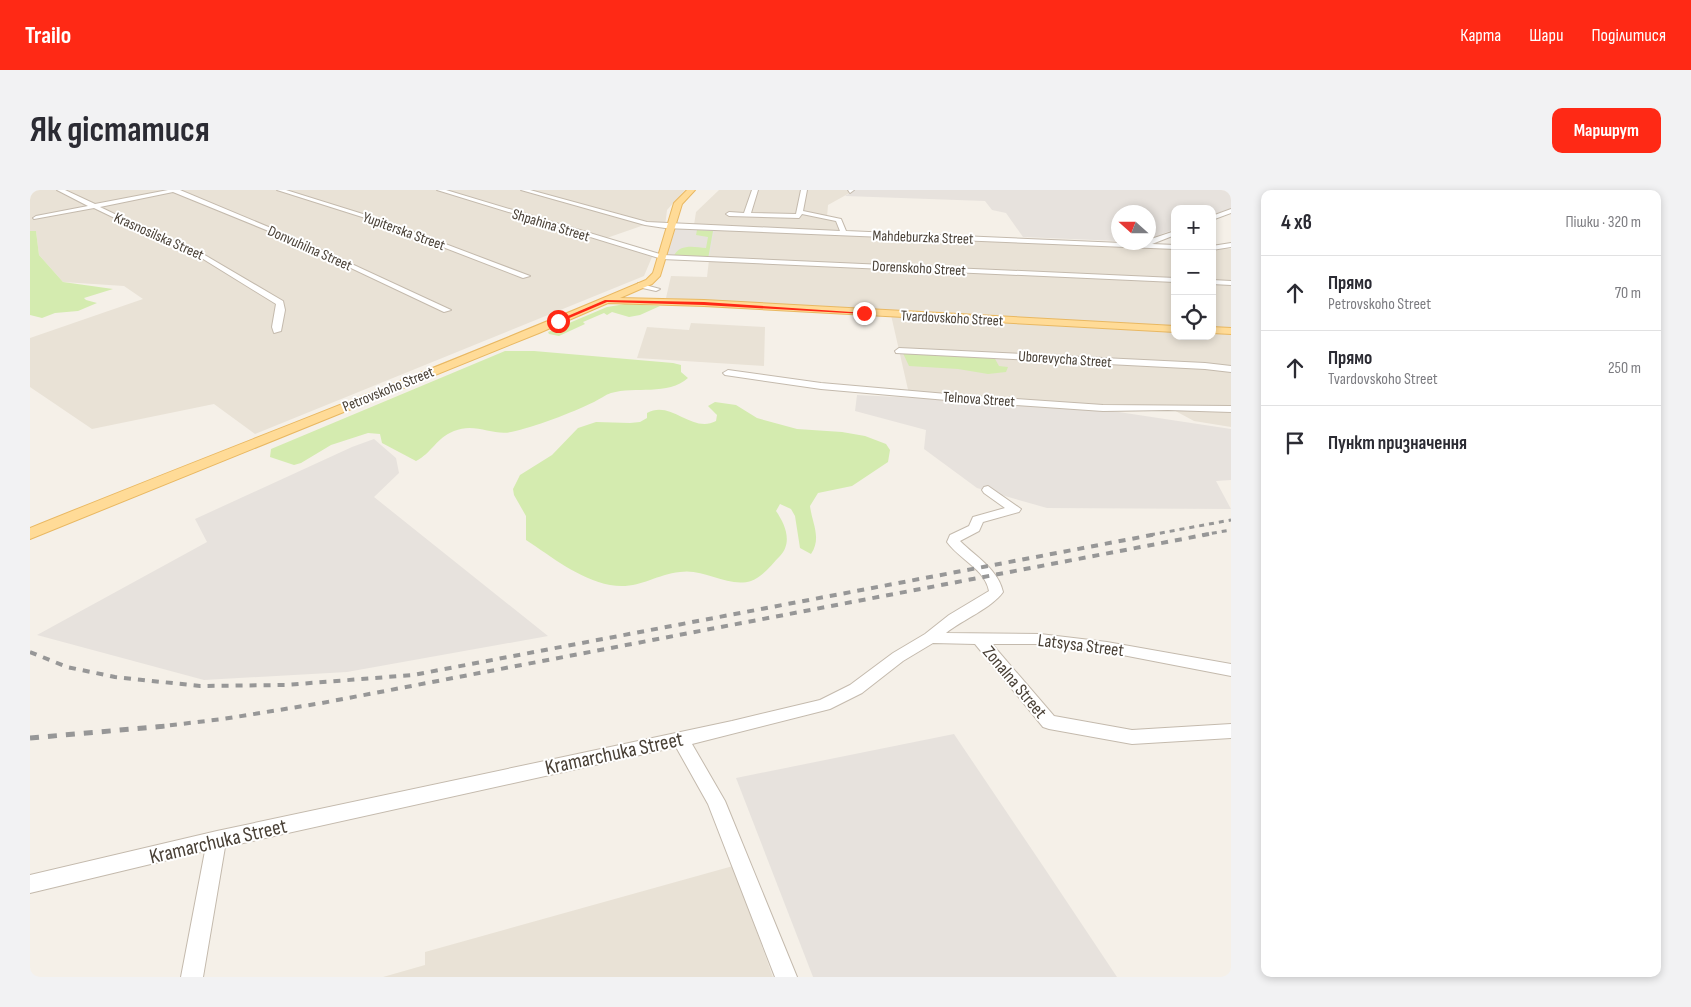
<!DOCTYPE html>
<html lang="uk">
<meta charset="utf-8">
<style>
body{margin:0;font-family:"Sofia Sans Condensed",sans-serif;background:#f2f2f3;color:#2b2b33}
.controls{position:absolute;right:15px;top:15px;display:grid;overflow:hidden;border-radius:10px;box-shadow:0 2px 8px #0003}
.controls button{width:45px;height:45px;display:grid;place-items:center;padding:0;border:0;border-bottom:1px solid #e1e1e2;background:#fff;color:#2b2b33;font:25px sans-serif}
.compass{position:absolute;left:1081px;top:15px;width:45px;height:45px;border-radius:50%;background:#fff;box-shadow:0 2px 8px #0003;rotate:291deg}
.stop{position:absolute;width:15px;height:15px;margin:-11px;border:4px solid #ff2915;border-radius:50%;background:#fff}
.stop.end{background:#ff2915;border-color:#fff;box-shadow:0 1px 5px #0008}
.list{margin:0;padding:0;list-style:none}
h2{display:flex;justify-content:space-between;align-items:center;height:65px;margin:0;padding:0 20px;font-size:21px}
h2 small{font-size:16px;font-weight:400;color:#7c7c81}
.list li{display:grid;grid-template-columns:32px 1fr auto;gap:15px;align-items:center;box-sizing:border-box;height:75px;padding:0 20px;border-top:1px solid #e1e1e2}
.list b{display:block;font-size:19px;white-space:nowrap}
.list p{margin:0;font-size:16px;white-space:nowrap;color:#7c7c81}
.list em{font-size:16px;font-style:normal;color:#7c7c81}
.icon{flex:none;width:28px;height:28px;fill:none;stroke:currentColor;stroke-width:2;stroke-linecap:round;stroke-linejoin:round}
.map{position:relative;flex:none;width:1201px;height:787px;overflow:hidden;border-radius:10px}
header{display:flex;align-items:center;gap:30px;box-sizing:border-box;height:70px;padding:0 25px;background:#ff2915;color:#fff}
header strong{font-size:24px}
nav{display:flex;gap:28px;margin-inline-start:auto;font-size:18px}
.intro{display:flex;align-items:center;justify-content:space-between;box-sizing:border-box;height:120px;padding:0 30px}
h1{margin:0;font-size:35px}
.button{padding:12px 22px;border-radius:10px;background:#ff2915;color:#fff;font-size:18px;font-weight:700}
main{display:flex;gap:30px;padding:0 30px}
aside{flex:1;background:#fff;border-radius:10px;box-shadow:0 2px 8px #0003}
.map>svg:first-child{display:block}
</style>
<header>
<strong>Trailo</strong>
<nav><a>Карта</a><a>Шари</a><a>Поділитися</a></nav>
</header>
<div class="intro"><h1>Як дістатися</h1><a class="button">Маршрут</a></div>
<main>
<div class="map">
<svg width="1201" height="787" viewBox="0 0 1201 787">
<rect width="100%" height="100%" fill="#f5f0e8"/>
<!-- residential -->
<g fill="#e9e2d6">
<polygon points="0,0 655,0 637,20 635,36 617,34 571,50 622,67 614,86 225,244 184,214 62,239 0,197 0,148 113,109 94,96 33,92 9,65 6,41 0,41"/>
<polygon points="689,0 825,0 798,15 797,27 809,30 814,44 1145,57 1145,146 1182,146 1182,58 1201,59 1201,237 1164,231 1138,217 1073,218 879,204 861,125 636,108 641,86 677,87 679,70 664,35 666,22"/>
<polygon points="661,133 735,137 734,176 607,168 617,137 659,140"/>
<polygon points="703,676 743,787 353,787 395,775 395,762"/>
</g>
<!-- industrial -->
<g fill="#e7e2dd">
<polygon points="825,0 1201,0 1201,18 1182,25 1182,19 1145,19 1145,39 1119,49 1118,22 1088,22 1088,51 993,47 976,23 962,20 955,11 815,6"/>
<polygon points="645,36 685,39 679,70 635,68"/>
<polygon points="827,205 1049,216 1201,239 1201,290 1186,291 1201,319 1017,318 947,298 894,259 896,240 825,221"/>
<polygon points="344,249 366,268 369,283 344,307 518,446 317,482 174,490 7,445 177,352 165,329 322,257"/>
<polygon points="924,544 1013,676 1087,787 783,787 706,588"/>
</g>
<!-- green -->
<g fill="#d4ebaf">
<path d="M667,40L683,41L678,69L643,68C648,53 664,57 676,58L678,47L666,45Z"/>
<polygon points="0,41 6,41 9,65 33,92 83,99 54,108 56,110 67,113 48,121 25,123 12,128 0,125"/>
<polygon points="595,114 630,116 610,125 599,127 582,122 577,125 574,123 553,132 555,134 529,146 519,144 518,142 577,117"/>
<path d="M475,161H504L643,173L651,175V182L658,188C638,206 605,196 581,203C575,205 570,209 564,212C541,223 505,237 481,242C463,246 445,232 424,241C406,248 402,263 386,271L352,253L350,244L338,243L301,255L271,273L264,275L240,267L241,259Z"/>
<polygon points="872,161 964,167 969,176 978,177 976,182 958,184 928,179 879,176"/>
<path d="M685,212L706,215L727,228L767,239L812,242L835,246L856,254L860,260L858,272L822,296L788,303L780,316C782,333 792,348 781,364L770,358L765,326L761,319L750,314L746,321C755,334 763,352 750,366C742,374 733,387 721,391C698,398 674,378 650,382C623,385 609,400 580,395C549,389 522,367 496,350V326L484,305L483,299L490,285L522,265L548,238L566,232L600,233L610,232L617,228V223C641,209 662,244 686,231L687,225L678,216Z"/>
</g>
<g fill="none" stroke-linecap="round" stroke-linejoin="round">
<defs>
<g id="minor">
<polygon points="27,0 35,0 65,14 138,0 150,0 272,51 421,120 414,122 268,53 143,2 70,17 122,42 161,57 253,111 255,120 251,141 244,143 242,137 246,114 157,59 118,44 64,18 4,29 3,28 6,26 58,16"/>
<polygon points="247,0 256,0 352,30 500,86 493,88 348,32"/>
<polygon points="407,0 416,0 633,65 1145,88 1145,92 632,69"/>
<polygon points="491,0 500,0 617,32 810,41 806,31 772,24 769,28 699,26 696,24 699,22 714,23 722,0 728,0 721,23 766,24 771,0 777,0 773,21 811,29 816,41 1115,54 1118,50 1145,41 1145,45 1122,54 1145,55 1145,59 635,38 615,35"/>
<polygon points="818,0 824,0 820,3"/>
<polygon points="1201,19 1201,23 1182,30 1182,26"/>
<polygon points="1201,53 1201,57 1182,60 1182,56"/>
<polygon points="1182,90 1201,91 1201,95 1182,94"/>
<polygon points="608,93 630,99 626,101 608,97"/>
<polygon points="869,158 1175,173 1201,176 1201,182 1175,179 866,163 865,161"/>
<polygon points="698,180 791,193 928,205 1073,215 1201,216 1201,222 1138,220 1073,221 928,211 791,199 695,185 693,183"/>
<path d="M958,296L991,319L989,322L953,332L949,341L930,351C946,367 968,379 973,402C962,418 932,430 916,443L1010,444L1077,452L1201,474V486L1077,462L1010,454H962L1024,526L1102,540L1201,534V548L1102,554L1019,539L1013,537L945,454L903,453L873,471L832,503L800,519L662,554L695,611L767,787H745L678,614L646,557L195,657L173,787H151L175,661L0,703V685L187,641L702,531L790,510L820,495L863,463L895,444L919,425L959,401C955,379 929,369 917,352L920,345L939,336L943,327L975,318L954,303L952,300L954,297Z"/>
</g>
<g id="major">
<path d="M657,0H665L652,14L630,86L622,94L590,108L674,110L1145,136V142L674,116L578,113L509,143L0,349V338C205,255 412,177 616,90L623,83L644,13Z"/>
<polygon points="1182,137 1201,138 1201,144 1182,143"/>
</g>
</defs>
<!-- minor casing -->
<use href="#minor" stroke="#c4baad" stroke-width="2"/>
<!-- major casing -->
<use href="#major" stroke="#e9b862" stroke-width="2"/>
<!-- minor -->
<use href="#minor" fill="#fff" fill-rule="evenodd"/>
<!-- major -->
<use href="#major" fill="#ffdb97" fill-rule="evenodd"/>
<!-- rail-far2 -->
<g stroke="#979797" stroke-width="3" stroke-dasharray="5 5" stroke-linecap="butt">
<polyline points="1120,345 1201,330"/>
<polyline points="1172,345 1201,340"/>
</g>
<!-- rail-far1 -->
<g stroke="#979797" stroke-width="4" stroke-dasharray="7 7" stroke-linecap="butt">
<polyline points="0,462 37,477 85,487 170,496 255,495 383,485 1127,344"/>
<polyline points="126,537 193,529 292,513 1179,344"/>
</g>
<!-- rail -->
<polyline stroke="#979797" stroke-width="5" stroke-dasharray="9 9" stroke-linecap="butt" points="0,548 136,536"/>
</g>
<!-- route -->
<polygon fill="#ff2915" points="575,110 674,112 836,123 834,124 674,115 577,112 530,132 526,131"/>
<g text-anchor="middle" stroke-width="4" stroke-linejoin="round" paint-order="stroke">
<!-- far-street labels -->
<g font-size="15" fill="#494036" stroke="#fff">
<text transform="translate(521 35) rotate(17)" y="5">Shpahina Street</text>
<text transform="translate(374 41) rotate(20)" y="5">Yupiterska Street</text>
<text transform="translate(129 46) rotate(24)" y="5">Krasnosilska Street</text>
<text transform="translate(893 47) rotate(2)" y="5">Mahdeburzka Street</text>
<text transform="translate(280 58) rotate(24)" y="5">Donvuhilna Street</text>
<text transform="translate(889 78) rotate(3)" y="5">Dorenskoho Street</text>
<text transform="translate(922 128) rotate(3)" y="5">Tvardovskoho Street</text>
<text transform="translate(1035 169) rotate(4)" y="5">Uborevycha Street</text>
<text transform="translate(358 199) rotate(-22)" y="5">Petrovskoho Street</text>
<text transform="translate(949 209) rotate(4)" y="5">Telnova Street</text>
</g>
<!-- street labels -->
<g font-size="18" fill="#494036" stroke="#fff">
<text transform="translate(1051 455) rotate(7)" y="6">Latsysa Street</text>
<text transform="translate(985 492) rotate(50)" y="6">Zonalna Street</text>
</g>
<!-- near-street labels -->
<g font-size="21" fill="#494036" stroke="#fff">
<text transform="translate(584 563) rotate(-12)" y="7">Kramarchuka Street</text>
<text transform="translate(188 651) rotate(-13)" y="7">Kramarchuka Street</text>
</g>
</g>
</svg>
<div class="controls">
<button>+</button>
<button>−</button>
<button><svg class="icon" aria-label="locate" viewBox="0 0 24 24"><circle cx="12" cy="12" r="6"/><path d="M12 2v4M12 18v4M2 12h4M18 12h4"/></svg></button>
</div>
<svg class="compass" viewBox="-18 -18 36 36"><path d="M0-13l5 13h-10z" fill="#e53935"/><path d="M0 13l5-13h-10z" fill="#7c7c81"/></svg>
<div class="stop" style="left:528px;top:131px"></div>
<div class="stop end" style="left:834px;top:123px"></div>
</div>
<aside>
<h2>4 хв<small>Пішки · 320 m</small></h2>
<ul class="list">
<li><svg class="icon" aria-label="ahead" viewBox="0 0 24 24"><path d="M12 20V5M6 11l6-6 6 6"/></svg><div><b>Прямо</b><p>Petrovskoho Street</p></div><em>70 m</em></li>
<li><svg class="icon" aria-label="ahead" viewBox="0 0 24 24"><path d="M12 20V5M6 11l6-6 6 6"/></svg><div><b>Прямо</b><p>Tvardovskoho Street</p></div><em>250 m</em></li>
<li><svg class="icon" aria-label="arrive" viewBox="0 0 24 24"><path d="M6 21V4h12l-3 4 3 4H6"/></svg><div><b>Пункт призначення</b></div></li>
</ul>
</aside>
</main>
